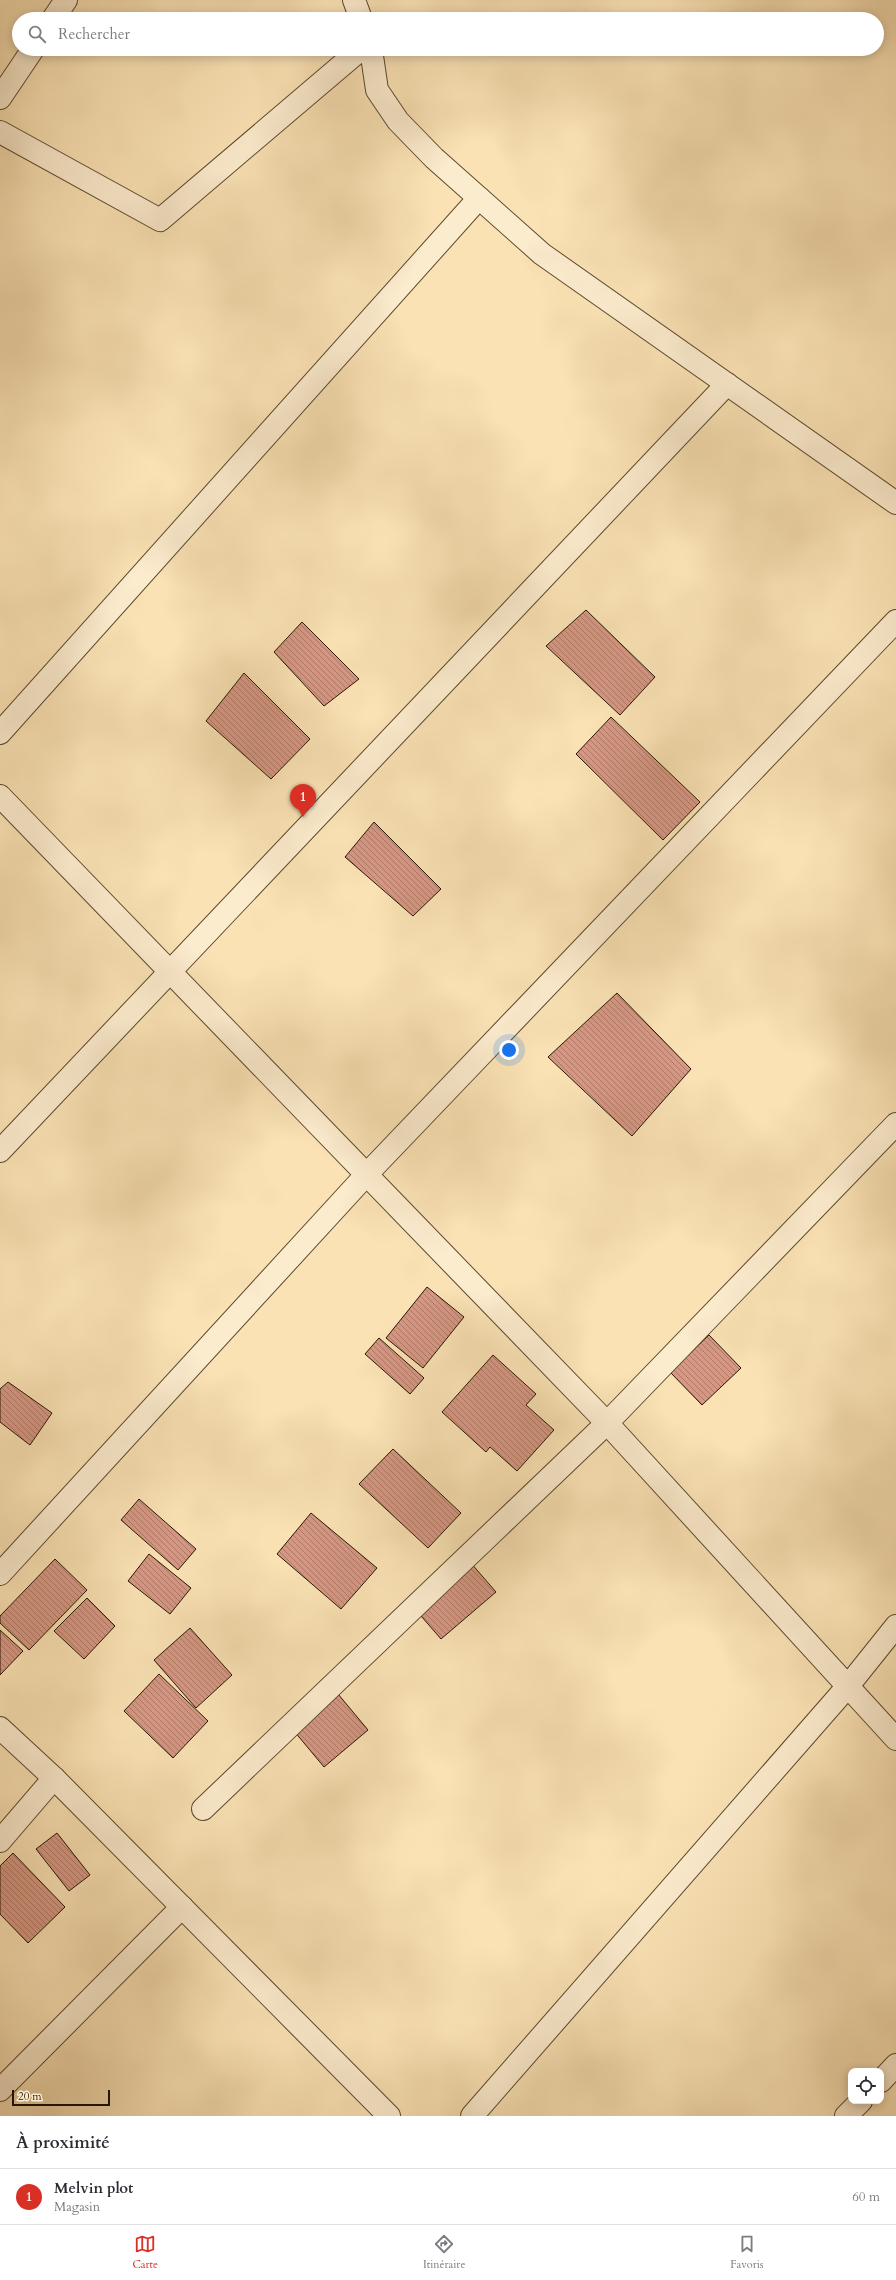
<!DOCTYPE html>
<html lang="fr">
<meta charset="utf-8">
<style>
body{margin:0;font-family:Cardo,serif;background:#f2f2f3;color:#2b2b33}
.controls{position:absolute;right:12px;bottom:12px;display:grid;overflow:hidden;border-radius:8px;box-shadow:0 2px 10px #0003}
.controls button{width:36px;height:36px;display:grid;place-items:center;padding:0;border:0;border-bottom:1px solid #e1e1e2;background:#fff;color:#2b2b33;font:20px sans-serif}
.scale{position:absolute;left:12px;bottom:10px;width:98px;box-sizing:border-box;padding-left:4px;border:2px solid #271602;border-top:0;font-size:11px;line-height:14px;white-space:nowrap;color:#271602;-webkit-text-stroke:3px #fcecce;paint-order:stroke}
.you{position:absolute;left:509px;top:1050px;width:14px;height:14px;margin:-10px;border:3px solid #fff;border-radius:50%;background:#1a73e8;box-shadow:0 0 0 6px #1a73e833}
.badge{display:grid;place-items:center;width:26px;height:26px;border-radius:50%;background:#d93025;color:#fff;font-size:13px;font-weight:700}
.pin{position:absolute;translate:-50% -33px;filter:drop-shadow(0 1px 2px #0008)}
.pin::after{content:'';position:absolute;top:21px;width:14px;height:12px;background:inherit;clip-path:polygon(0 0,100% 0,50% 100%)}
.list{margin:0;padding:0;list-style:none}
h2{display:flex;justify-content:space-between;align-items:center;height:52px;margin:0;padding:0 16px;font-size:17px}
h2 small{font-size:13px;font-weight:400;color:#7c7c81}
.list li{display:grid;grid-template-columns:26px 1fr auto;gap:12px;align-items:center;box-sizing:border-box;height:56px;padding:0 16px;border-top:1px solid #e1e1e2}
.list b{display:block;font-size:15px;white-space:nowrap}
.list p{margin:0;font-size:13px;white-space:nowrap;color:#7c7c81}
.list em{font-size:13px;font-style:normal;color:#7c7c81}
.icon{flex:none;width:22px;height:22px;fill:none;stroke:currentColor;stroke-width:2;stroke-linecap:round;stroke-linejoin:round}
.map{position:relative;flex:none;width:896px;height:2116px;overflow:hidden}
.search{position:absolute;background:#fff;box-shadow:0 2px 10px #0003;left:12px;right:12px;top:12px;height:44px;display:flex;align-items:center;gap:10px;box-sizing:border-box;padding:0 14px;border-radius:22px;color:#7c7c81;font-size:15px}
.sheet{height:108px;background:#fff}
nav{display:flex;justify-content:space-around;align-items:center;box-sizing:border-box;height:56px;border-top:1px solid #e1e1e2;background:#fff;font-size:11px;color:#7c7c81}
nav a{display:grid;justify-items:center;gap:2px}
nav .on{color:#d93025}
.map>svg:first-child{display:block}
</style>
<div class="map">
<svg width="896" height="2116" viewBox="0 0 896 2116">
<defs>
<pattern id="building-back-hatch" width="6" height="6" patternUnits="userSpaceOnUse"><rect width="6" height="6" fill="#d79783"/><path d="M-1 5l2 2M0 0l6 6M5-1l2 2" fill="none" stroke="#ae7a69"/></pattern>
</defs>
<rect width="100%" height="100%" fill="#fae2b4"/>
<filter id="stains"><feTurbulence type="fractalNoise" baseFrequency=".005" numOctaves="4"/><feColorMatrix values="0 0 0 0 .2 0 0 0 0 .09 0 0 0 0 .02 0 0 0 .5 -.17"/></filter>
<radialGradient id="worn" r=".72"><stop offset=".6" stop-color="#630" stop-opacity="0"/><stop offset="1" stop-color="#630" stop-opacity=".3"/></radialGradient>
<!-- building -->
<g fill="url(#building-back-hatch)" stroke="#271602">
<polygon points="586,610 655,677 620,715 546,646"/>
<polygon points="302,622 359,679 324,706 274,652"/>
<polygon points="244,673 310,739 271,779 206,721"/>
<polygon points="611,717 700,802 663,840 576,754"/>
<polygon points="374,822 441,889 413,916 345,857"/>
<polygon points="617,993 691,1069 632,1136 548,1057"/>
<polygon points="427,1287 464,1317 423,1368 386,1338"/>
<polygon points="709,1335 741,1368 702,1405 670,1372"/>
<polygon points="379,1338 424,1378 410,1394 365,1354"/>
<polygon points="493,1355 536,1394 526,1405 554,1430 517,1471 490,1447 486,1452 442,1412"/>
<polygon points="8,1382 52,1413 30,1445 0,1422 0,1389"/>
<polygon points="393,1449 461,1513 428,1548 359,1484"/>
<polygon points="139,1499 196,1549 178,1570 121,1520"/>
<polygon points="311,1513 377,1568 341,1609 277,1554"/>
<polygon points="149,1554 191,1588 170,1614 128,1581"/>
<polygon points="55,1559 87,1590 29,1650 0,1623 0,1616"/>
<polygon points="470,1562 496,1592 441,1639 415,1609"/>
<polygon points="87,1598 115,1626 84,1659 54,1631"/>
<polygon points="190,1628 232,1675 196,1708 154,1660"/>
<polygon points="0,1630 23,1651 0,1675"/>
<polygon points="159,1674 208,1721 173,1758 124,1711"/>
<polygon points="338,1694 368,1730 324,1767 294,1731"/>
<polygon points="57,1833 90,1875 69,1891 36,1849"/>
<polygon points="13,1853 65,1907 28,1943 0,1914 0,1866"/>
</g>
<g fill="none" stroke-linecap="round" stroke-linejoin="round">
<defs>
<g id="minor">
<polyline points="354,0 361,19"/>
<polyline points="53,19 66,0"/>
<polyline points="371,49 377,90 398,121 434,158 542,254 896,503"/>
<polyline points="0,98 33,49"/>
<polyline points="0,132 160,220 361,49"/>
<polyline points="0,733 479,198"/>
<polyline points="0,796 607,1423 896,1739"/>
<polyline points="0,1151 727,384"/>
<polyline points="0,1574 366,1175 896,621"/>
<polyline points="0,1728 54,1778 389,2116"/>
<polyline points="203,1809 607,1423 896,1124"/>
<polyline points="0,1841 54,1778"/>
<polyline points="881,2081 896,2065"/>
<polyline points="0,2090 182,1907"/>
<polyline points="472,2116 848,1686 896,1626"/>
<polyline points="846,2116 861,2101"/>
</g>
</defs>
<!-- minor casing -->
<use href="#minor" stroke="#5c492e" stroke-width="24"/>
<!-- minor -->
<use href="#minor" stroke="#fcecce" stroke-width="22"/>
</g>
<rect width="100%" height="100%" filter="url(#stains)"/>
<rect width="100%" height="100%" fill="url(#worn)"/>
</svg>
<div class="controls">
<button><svg class="icon" aria-label="locate" viewBox="0 0 24 24"><circle cx="12" cy="12" r="6"/><path d="M12 2v4M12 18v4M2 12h4M18 12h4"/></svg></button>
</div>
<div class="scale">20 m</div>
<div class="you"></div>
<div class="pin badge" style="left:303px;top:817px">1</div>
<div class="search"><svg class="icon" aria-label="search" viewBox="0 0 24 24"><circle cx="10" cy="10" r="6"/><path d="M15 15l6 6"/></svg>Rechercher</div>
</div>
<section class="sheet">
<h2>À proximité<small></small></h2>
<ul class="list">
<li><span class="badge">1</span><div><b>Melvin plot</b><p>Magasin</p></div><em>60 m</em></li>
</ul>
</section>
<nav>
<a class="on"><svg class="icon" aria-label="map" viewBox="0 0 24 24"><path d="M3 6l6-2 6 2 6-2v14l-6 2-6-2-6 2zM9 4v14M15 6v14"/></svg>Carte</a>
<a><svg class="icon" aria-label="directions" viewBox="0 0 24 24"><path d="M12 3l9 9-9 9-9-9zM9 14v-3h6M13 9l2 2-2 2"/></svg>Itinéraire</a>
<a><svg class="icon" aria-label="saved" viewBox="0 0 24 24"><path d="M7 4h10v16l-5-4-5 4z"/></svg>Favoris</a>
</nav>
